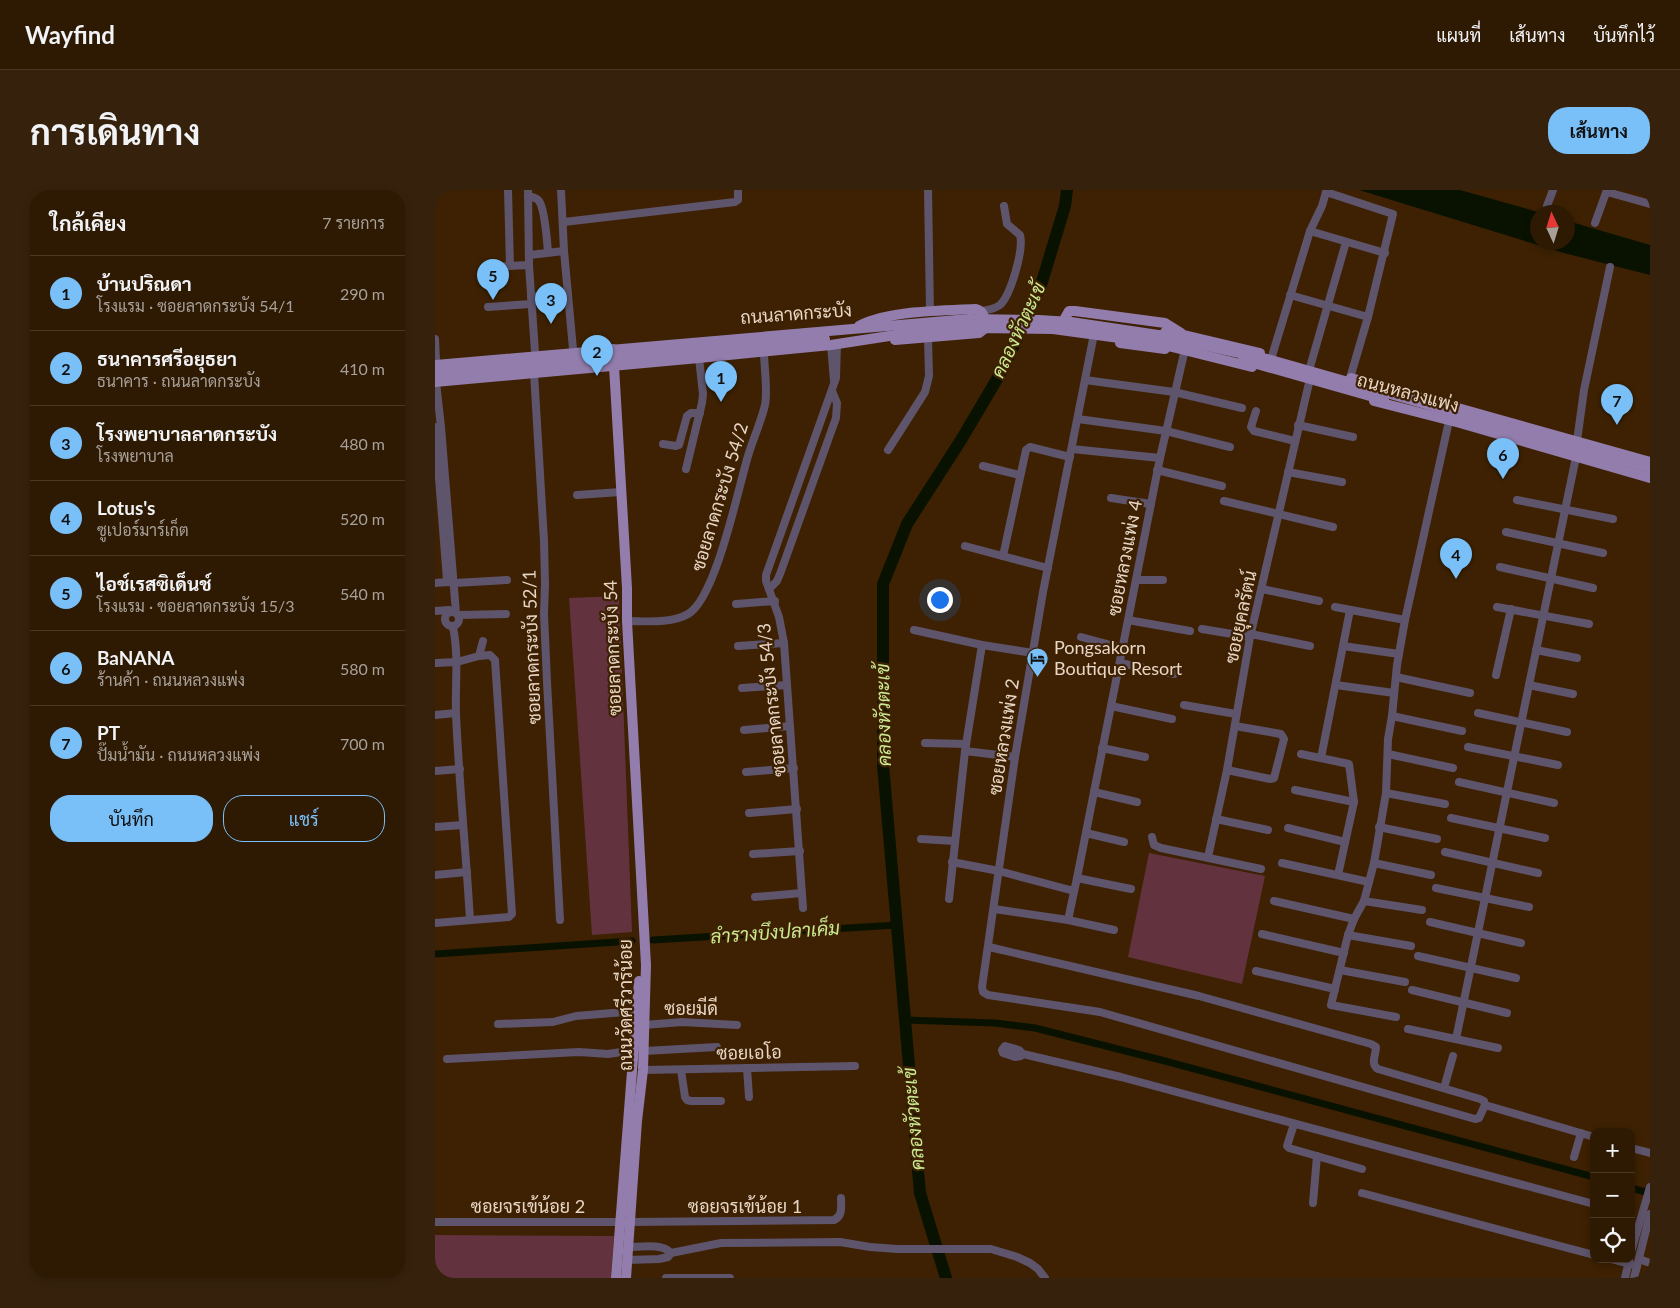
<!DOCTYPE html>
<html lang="th">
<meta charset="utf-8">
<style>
body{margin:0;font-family:Lato,Sarabun,sans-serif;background:#36220c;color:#f1f3f6}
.controls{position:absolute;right:15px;bottom:15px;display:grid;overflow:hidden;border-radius:10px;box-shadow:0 2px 8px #0003}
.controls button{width:45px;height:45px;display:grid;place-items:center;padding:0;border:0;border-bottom:1px solid #493824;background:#2e1902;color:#f1f3f6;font:25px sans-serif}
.compass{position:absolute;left:1095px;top:15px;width:45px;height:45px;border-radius:50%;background:#2e1902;box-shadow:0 2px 8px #0003;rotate:356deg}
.you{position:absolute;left:504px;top:409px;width:18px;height:18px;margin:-12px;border:4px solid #fff;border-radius:50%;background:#1a73e8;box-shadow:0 0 0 8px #1a73e833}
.badge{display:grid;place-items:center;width:32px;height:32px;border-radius:50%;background:#79bff8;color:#111;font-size:16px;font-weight:700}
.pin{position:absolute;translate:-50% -41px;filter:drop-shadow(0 1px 2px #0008)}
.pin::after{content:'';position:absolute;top:26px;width:18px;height:15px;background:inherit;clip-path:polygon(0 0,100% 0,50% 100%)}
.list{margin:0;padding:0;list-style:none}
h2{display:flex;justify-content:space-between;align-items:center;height:65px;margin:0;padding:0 20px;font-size:21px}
h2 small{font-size:16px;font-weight:400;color:#a7a099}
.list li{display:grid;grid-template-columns:32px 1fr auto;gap:15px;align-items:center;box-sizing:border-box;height:75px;padding:0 20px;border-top:1px solid #493824}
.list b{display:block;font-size:19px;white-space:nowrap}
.list p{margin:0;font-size:16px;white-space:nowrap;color:#a7a099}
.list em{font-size:16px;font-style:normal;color:#a7a099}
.actions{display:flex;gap:10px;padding:15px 20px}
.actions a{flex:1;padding:11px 0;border:1px solid #79bff8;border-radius:20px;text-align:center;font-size:18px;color:#79bff8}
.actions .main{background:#79bff8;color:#111}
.icon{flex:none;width:28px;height:28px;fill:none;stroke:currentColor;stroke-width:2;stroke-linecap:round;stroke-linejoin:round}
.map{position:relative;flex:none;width:1215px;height:1088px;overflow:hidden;border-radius:20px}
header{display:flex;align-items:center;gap:30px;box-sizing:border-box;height:70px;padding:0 25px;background:#2e1902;border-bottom:1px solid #493824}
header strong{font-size:24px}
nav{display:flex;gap:28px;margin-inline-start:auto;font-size:18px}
.intro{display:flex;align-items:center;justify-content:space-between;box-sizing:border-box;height:120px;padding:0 30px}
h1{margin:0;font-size:35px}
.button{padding:12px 22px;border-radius:20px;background:#79bff8;color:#111;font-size:18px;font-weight:700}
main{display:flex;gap:30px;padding:0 30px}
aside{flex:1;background:#2e1902;border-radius:20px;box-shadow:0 2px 8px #0003}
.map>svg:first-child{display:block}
</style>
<header>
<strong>Wayfind</strong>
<nav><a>แผนที่</a><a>เส้นทาง</a><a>บันทึกไว้</a></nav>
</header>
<div class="intro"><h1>การเดินทาง</h1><a class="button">เส้นทาง</a></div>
<main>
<aside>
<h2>ใกล้เคียง<small>7 รายการ</small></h2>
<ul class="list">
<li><span class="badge">1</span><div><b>บ้านปริณดา</b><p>โรงแรม · ซอยลาดกระบัง 54/1</p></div><em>290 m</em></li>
<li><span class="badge">2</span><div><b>ธนาคารศรีอยุธยา</b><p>ธนาคาร · ถนนลาดกระบัง</p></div><em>410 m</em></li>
<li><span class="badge">3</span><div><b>โรงพยาบาลลาดกระบัง</b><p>โรงพยาบาล</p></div><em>480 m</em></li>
<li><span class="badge">4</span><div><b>Lotus's</b><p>ซูเปอร์มาร์เก็ต</p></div><em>520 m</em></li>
<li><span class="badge">5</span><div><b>ไอช์เรสซิเด็นช์</b><p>โรงแรม · ซอยลาดกระบัง 15/3</p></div><em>540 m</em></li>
<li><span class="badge">6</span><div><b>BaNANA</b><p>ร้านค้า · ถนนหลวงแพ่ง</p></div><em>580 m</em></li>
<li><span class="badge">7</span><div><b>PT</b><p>ปั๊มน้ำมัน · ถนนหลวงแพ่ง</p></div><em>700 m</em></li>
</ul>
<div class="actions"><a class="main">บันทึก</a><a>แชร์</a></div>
</aside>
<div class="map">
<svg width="1215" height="1088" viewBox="0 0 1215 1088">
<rect width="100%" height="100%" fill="#3d2102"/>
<!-- green -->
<g fill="#62333f">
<polygon points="184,406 197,742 157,745 134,408"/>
<polygon points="714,663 830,686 807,794 693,767"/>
<polygon points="0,1045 179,1046 176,1088 0,1088"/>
</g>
<!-- water -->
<polygon fill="#091200" points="924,0 1025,0 1103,22 1102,52 1132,52 1133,31 1215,55 1215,85 1129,63"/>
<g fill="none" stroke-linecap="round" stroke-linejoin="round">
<!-- canal -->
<g stroke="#091200" stroke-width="7">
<polyline points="218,750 462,735"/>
<polyline points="0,764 197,751"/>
<polyline points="470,830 560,833 600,838 730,871 1159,987"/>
<polyline points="1196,998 1215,1003"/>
</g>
<!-- river -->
<polyline stroke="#091200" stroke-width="12" points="511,1088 485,1003 448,575 448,394 472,334 526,250 568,179 606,95 630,16 632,0"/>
<!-- minor -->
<g stroke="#5e546b" stroke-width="8">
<polyline points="73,0 75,76"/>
<polyline points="93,0 94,75 100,162"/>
<polyline points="126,0 129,61 138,159"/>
<polyline points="493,0 495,122"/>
<polyline points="1172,2 1215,14"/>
<path d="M93,6C97,7 102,8 104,11C110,19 112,51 113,62"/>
<polyline points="1112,16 1118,0"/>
<polyline points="129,32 300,12 303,10 303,0"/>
<polyline points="1160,33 1172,0"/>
<polyline points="875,41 950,63"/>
<polyline points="95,65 129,61"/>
<polyline points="55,77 94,75"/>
<polyline points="855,105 933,127"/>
<polyline points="96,107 133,104"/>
<polyline points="53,117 96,114"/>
<path d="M547,121C553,120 561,119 566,114C576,103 589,60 585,45L572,34L569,16"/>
<polyline points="0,149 1,170"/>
<polyline points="658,149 608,402 580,567 547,797 548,802 553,805 665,822 1040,929 1044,928 1050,915"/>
<polyline points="396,155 399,191"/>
<polyline points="837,166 875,41 887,16 891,2 958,24 933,127 915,188"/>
<polyline points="875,177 911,52"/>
<polyline points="99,183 109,351 110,394 109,424 112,492 125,730"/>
<polyline points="650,190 739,202 807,218"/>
<polyline points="1,192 6,237 21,423"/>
<polyline points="821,221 816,237 819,241 860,251"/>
<polyline points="643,229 731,241 795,257"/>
<polyline points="863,235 918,247"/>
<polyline points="0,237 12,390"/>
<polyline points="1142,251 1149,200 1175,77"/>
<polyline points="228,254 241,256 244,255 252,226 256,223 265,223"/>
<polyline points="637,259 725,268"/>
<polyline points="453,260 490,202 494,186 493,148"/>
<polyline points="548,276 585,285"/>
<polyline points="251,279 267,213 268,204 264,168"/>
<polyline points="722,280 787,296"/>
<polyline points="853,282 907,292"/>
<polyline points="142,305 186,302"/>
<polyline points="676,308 716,314"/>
<polyline points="1082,310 1178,329"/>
<polyline points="789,311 898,337"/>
<polyline points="1071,342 1168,363"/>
<polyline points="530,356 613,378"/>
<polyline points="568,366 591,260 595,257 635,267"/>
<polyline points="1065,377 1158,398"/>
<polyline points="701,390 728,390"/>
<polyline points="0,393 13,392 20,393 72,390"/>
<polyline points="334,399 342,391 345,384 401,228 402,213 397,201"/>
<polyline points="827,399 884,411"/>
<polyline points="301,414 340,411"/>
<polyline points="900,417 970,430"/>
<polyline points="1062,417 1154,434"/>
<polyline points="0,421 14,420"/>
<circle cx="17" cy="429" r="7"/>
<polyline points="23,425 71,424"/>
<polyline points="693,430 755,441"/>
<path d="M192,431C210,431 236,434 253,424C281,408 303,299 313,266C318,249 326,232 330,215C333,201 329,177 329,161"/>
<path d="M18,437C24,466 20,494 21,524C24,593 31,662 35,730"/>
<polyline points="767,439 815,447"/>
<polyline points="479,440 547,455 598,463"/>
<polyline points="816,444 875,456"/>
<polyline points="646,447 687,458"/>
<polyline points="303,456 349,453"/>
<polyline points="908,456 964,464"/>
<polyline points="1101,460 1142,468"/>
<polyline points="44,466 48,451"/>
<polyline points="0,473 22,472 44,466 55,465 60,470 77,724 74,727 0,733"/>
<polyline points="685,473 739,484"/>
<polyline points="1061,485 1076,419"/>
<polyline points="961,487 1035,503"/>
<polyline points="901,495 959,503"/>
<polyline points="1094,495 1138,504"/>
<polyline points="307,498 352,495"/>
<polyline points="749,515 801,524"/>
<polyline points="676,516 737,529"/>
<polyline points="1043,523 1132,542"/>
<polyline points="0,525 21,523"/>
<polyline points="957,526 1027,541"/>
<polyline points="309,540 355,536"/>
<polyline points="490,553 531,554"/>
<polyline points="1033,557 1123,575"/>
<polyline points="667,558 710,567"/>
<polyline points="530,561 580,567"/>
<polyline points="866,564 914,574 919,612 903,685"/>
<polyline points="953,564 1018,578"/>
<polyline points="886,568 915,420"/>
<polyline points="792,580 835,589 839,588 849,549 846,544 800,536"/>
<polyline points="0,581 25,579"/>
<polyline points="311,582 359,578"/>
<polyline points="1024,592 1119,613"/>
<polyline points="860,600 919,612"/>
<polyline points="659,602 702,612"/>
<polyline points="951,603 1010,614"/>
<polyline points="314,623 362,619"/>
<polyline points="1016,628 1110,648"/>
<polyline points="781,629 833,640"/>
<polyline points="0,637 28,635"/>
<polyline points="944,637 1002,649"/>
<polyline points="853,638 910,652"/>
<polyline points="651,643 689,652"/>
<polyline points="717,647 719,655 726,658 826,679"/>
<polyline points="486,649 520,651"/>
<polyline points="1010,662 1103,683"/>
<polyline points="318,664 365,661"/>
<polyline points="773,667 792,580 815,447 874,193"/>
<polyline points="517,672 564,681 639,701"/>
<polyline points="847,673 934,692"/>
<polyline points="939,673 996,685"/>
<polyline points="0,685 32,682"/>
<polyline points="642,688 696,699"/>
<polyline points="1001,698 1094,717"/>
<polyline points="320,707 367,703"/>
<polyline points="514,709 530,561 547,455"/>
<polyline points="839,711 919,729"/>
<polyline points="929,711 987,720"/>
<polyline points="368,718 349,453 344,427 331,391 331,385 401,188 402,154"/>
<polyline points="559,719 633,730 679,740"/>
<polyline points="633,730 642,688 725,268 750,159"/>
<polyline points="995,732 1086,753"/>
<polyline points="827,744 909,763"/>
<polyline points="913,745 976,756"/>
<path d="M554,757L764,806L936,854L941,857C941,865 935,874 943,879L1045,909L1049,911L1050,915L1159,947"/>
<polyline points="983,766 1081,788"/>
<polyline points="905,780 970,792"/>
<polyline points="821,781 900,799"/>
<polyline points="977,800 1072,823"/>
<polyline points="961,827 896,815 913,745 919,729 929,711 939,673 951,603 953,549 957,526 962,475 970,430 1014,231"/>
<polyline points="63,834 118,832 141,826 202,821"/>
<polyline points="209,835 247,832 302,835"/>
<polyline points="973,839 1063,858"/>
<polyline points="1021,849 1141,267"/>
<polyline points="209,861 282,857"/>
<polyline points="588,864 586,866 580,867 568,863 567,860 570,856 584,860 588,864 686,887 1159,1014"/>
<polyline points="12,869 144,862 173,864 200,860"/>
<polyline points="312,878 314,907"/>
<polyline points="208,880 420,876"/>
<polyline points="246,880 250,907 252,910 256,911 286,911"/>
<polyline points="1009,898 1018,866"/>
<polyline points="859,934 852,956 854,958 927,979"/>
<polyline points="1196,958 1215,963"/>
<polyline points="1139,967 1146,943"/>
<polyline points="927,1003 1159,1065"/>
<polyline points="878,1013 882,966"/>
<polyline points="0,1032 185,1032"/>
<path d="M195,1032L399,1030C408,1026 406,1017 406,1008"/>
<path d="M193,1057C205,1057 227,1053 236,1063"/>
<polyline points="1196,1062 1215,997"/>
<polyline points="1176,1069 1202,1076"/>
<polyline points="1204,1069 1215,1073"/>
<polyline points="192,1070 224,1069 233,1067 236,1063 286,1053 405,1052 435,1057 462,1059 556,1059 582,1067 595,1073 603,1079 610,1088"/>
<polyline points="231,1088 295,1088"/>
<polyline points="1190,1088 1194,1071"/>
<polyline points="1199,1088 1215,1024"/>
</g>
<!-- major -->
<g stroke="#927dad" stroke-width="10">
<path d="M424,136C452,121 509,120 541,119C551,122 549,130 549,139L544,143L460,150"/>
<polyline points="628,138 630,128 634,121 640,121 730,133 746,143"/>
<polyline points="730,142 749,145 825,163"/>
<polyline points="685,153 730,159"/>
<polyline points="721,153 817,177"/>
<polyline points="178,159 192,398 192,431 211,775 208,880 202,931 191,1088"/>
<polyline points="916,188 1215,272"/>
<polyline points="0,192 264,168 396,155 467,144"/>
<polyline points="939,211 1025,233 1215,288"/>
<polyline points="181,1088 204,791"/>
</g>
<!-- major-bridge -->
<g stroke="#927dad" stroke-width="10">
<polyline points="467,144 540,138 618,139 721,153"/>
<polyline points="808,170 949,210"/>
<polyline points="0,175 534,129 604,130 636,132 723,145 836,170 1215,278"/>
<polyline points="0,183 390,149"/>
</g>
</g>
<!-- icons -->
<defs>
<symbol id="hotel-pin" viewBox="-11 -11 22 30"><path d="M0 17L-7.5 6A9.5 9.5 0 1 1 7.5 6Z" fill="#79bff8" stroke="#3d2102"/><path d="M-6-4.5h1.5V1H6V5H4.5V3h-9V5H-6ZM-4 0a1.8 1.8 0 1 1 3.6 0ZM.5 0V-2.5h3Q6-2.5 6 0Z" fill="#111"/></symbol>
</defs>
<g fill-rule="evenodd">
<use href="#hotel-pin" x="590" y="456" width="25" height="34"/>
</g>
<g text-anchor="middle" stroke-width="4.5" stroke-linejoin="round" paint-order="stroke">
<!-- street labels -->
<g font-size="18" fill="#e8d6c5" stroke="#3d2102">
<text transform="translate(361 124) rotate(-4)" y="6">ถนนลาดกระบัง</text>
<text transform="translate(973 203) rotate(15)" y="6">ถนนหลวงแพ่ง</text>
<text transform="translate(285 307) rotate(-73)" y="6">ซอยลาดกระบัง 54/2</text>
<text transform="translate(690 368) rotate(-79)" y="6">ซอยหลวงแพ่ง 4</text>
<text transform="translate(806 427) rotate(-78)" y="6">ซอยยุคลรัตน์</text>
<text transform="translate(97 457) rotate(-92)" y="6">ซอยลาดกระบัง 52/1</text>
<text transform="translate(178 458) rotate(-92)" y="6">ซอยลาดกระบัง 54</text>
<text transform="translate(337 510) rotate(-96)" y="6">ซอยลาดกระบัง 54/3</text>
<text transform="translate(569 547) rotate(-81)" y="6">ซอยหลวงแพ่ง 2</text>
<text transform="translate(191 815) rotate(-90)" y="6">ถนนวัดศรีวารีน้อย</text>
<text x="256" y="825">ซอยมีดี</text>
<text transform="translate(314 863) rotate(-1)" y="6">ซอยเอโอ</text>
<text x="93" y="1023">ซอยจรเข้น้อย 2</text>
<text x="310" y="1023">ซอยจรเข้น้อย 1</text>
</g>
<!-- poi labels -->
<g font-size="18" fill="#e8d6c5" stroke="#3d2102" text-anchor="start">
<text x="619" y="464">Pongsakorn<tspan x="619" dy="21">Boutique Resort</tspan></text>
</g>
<!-- water labels -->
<g font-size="19" font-style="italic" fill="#cae991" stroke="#3d2102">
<text transform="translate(583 140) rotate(-65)" y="7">คลองหัวตะเข้</text>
<text transform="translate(448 525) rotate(-91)" y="7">คลองหัวตะเข้</text>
<text transform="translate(340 742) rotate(-4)" y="7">ลำรางบึงปลาเค็ม</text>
<text transform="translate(478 929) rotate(-95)" y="7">คลองหัวตะเข้</text>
</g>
</g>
</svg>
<div class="controls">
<button>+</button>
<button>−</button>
<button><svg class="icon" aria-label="locate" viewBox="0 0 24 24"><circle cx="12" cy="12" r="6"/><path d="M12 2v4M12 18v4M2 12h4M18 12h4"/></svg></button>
</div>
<svg class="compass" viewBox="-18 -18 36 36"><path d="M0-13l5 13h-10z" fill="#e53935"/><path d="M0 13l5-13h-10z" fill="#a7a099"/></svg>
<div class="you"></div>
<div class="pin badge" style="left:286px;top:212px">1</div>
<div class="pin badge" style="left:162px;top:186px">2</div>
<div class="pin badge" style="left:116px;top:134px">3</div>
<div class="pin badge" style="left:1021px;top:389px">4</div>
<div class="pin badge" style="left:58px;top:110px">5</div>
<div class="pin badge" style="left:1068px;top:289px">6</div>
<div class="pin badge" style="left:1182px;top:235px">7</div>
</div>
</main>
